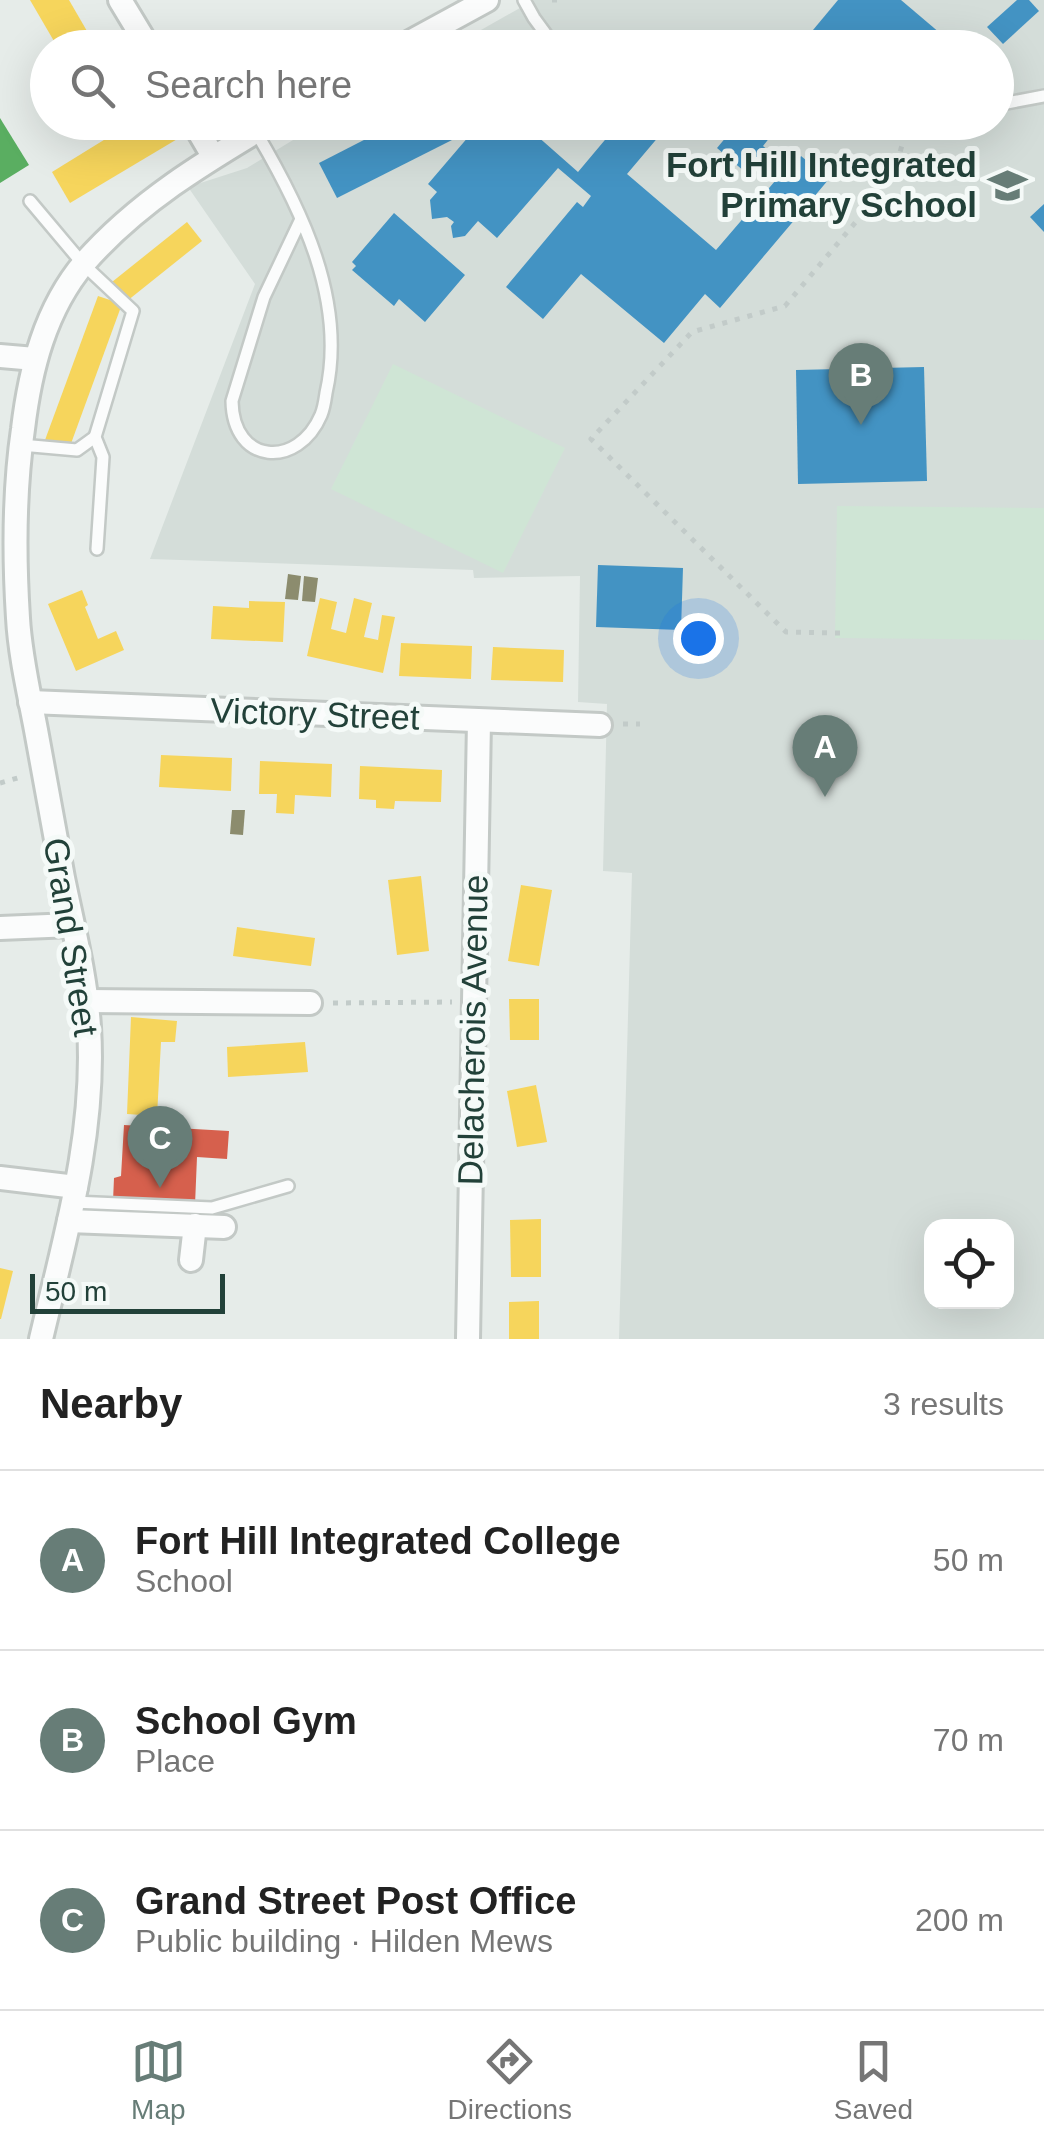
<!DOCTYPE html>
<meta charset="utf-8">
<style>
body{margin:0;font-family:Helvetica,sans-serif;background:#f6f6f6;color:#222}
.controls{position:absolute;right:30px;bottom:30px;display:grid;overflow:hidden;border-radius:20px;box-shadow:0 10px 40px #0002}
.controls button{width:90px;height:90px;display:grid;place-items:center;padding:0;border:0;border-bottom:2px solid #e0e0e0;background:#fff;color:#222;font:50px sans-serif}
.scale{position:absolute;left:30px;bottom:25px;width:195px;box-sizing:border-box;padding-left:10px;border:5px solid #224139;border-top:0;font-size:28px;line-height:35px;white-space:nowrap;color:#224139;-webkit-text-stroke:8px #f5faf8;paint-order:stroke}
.you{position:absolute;left:698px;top:638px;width:35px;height:35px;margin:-25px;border:8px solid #fff;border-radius:50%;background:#1a73e8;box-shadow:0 0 0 15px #1a73e833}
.badge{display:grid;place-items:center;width:65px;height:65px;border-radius:50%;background:#677d77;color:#fff;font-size:32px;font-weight:700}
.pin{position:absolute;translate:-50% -82px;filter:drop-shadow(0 2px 5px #0008)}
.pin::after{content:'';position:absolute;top:52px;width:35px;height:30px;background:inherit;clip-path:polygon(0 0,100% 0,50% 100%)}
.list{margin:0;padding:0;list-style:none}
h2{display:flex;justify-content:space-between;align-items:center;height:130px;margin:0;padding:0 40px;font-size:42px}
h2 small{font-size:32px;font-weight:400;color:#767676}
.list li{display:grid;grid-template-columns:65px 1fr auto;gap:30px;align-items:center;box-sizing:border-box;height:180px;padding:0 40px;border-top:2px solid #e0e0e0}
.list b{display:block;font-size:38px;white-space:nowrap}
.list p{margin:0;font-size:32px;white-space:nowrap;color:#767676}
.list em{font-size:32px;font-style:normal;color:#767676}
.icon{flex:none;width:55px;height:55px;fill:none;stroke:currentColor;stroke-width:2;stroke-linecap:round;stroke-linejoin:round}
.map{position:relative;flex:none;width:1044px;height:1339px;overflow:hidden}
.search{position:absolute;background:#fff;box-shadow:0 10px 40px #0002;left:30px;right:30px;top:30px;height:110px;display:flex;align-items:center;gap:25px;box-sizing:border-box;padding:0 35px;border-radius:55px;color:#767676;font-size:38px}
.sheet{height:670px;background:#fff}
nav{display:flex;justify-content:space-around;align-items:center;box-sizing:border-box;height:140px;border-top:2px solid #e0e0e0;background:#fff;font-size:28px;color:#767676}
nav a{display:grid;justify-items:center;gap:5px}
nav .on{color:#677d77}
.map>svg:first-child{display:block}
</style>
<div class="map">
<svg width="1044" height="1339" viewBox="0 0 1044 1339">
<rect width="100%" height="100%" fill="#e6ece9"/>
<!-- built -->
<path fill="#d4ddd9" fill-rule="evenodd" d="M534,0H1044V1339H619L632,873L603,871L607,704L578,702L580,576L474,578L473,570L150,559L255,284L188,187L247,168L321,123L996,122V48L451,47ZM932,1226H1006V1302H932Z"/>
<!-- green -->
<g fill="#cfe5d5">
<polygon points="393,364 565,448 503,573 331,489"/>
<polygon points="837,506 1044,508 1044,640 835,638"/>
</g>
<!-- homes -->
<g fill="#f6d55c">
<polygon points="30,0 69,0 91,38 75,48 58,48"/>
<polygon points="133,122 169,122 179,138 70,203 52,172"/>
<polygon points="187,222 202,241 127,301 112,282"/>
<polygon points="98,296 122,304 69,449 45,440"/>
<polygon points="82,590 88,605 85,607 98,639 116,631 124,650 76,671 48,604"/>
<polygon points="320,598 337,602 331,629 346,633 354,598 372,603 364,637 378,640 382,615 395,617 383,673 307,656"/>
<polygon points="249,601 285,602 283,642 211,639 213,606 249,608"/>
<polygon points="401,643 472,646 471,679 399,676"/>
<polygon points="493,647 564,650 563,682 491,680"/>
<polygon points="161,755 232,758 231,791 159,787"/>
<polygon points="260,761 332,764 331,797 295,795 294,814 276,813 277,794 259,794"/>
<polygon points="360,766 442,770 441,802 395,801 394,809 376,808 376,800 359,799"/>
<polygon points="421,876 429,951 397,955 388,880"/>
<polygon points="521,885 552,890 539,966 508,961"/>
<polygon points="237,927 315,938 311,966 233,956"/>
<polygon points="509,999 539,999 539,1040 510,1040"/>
<polygon points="131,1017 177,1021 175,1042 161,1042 157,1116 127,1114"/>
<polygon points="305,1042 308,1072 228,1077 227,1047"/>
<polygon points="536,1085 547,1142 517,1147 507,1091"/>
<polygon points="541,1219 541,1277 511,1277 510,1220"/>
<polygon points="0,1268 13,1271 1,1319 0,1319"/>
<polygon points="539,1301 539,1339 509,1339 509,1302"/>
</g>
<!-- shops -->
<polygon fill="#d6604d" points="124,1125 229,1131 227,1159 197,1157 195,1205 113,1201 114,1178 121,1176"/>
<!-- schools -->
<g fill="#4393c3">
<polygon points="838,0 901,0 947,39 940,48 798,48"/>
<polygon points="1017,0 1029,0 1039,11 1003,44 987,27"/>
<polygon points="399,122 446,122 454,139 337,198 319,163"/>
<polygon points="481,122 533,122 536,135 578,172 620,122 671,122 627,174 716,250 781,174 759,155 745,172 717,148 732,130 723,122 782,122 763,146 790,169 801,156 829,179 720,308 705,294 664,343 581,274 543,319 506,287 577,202 583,207 591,196 558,168 497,238 478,221 465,236 453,238 451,226 454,222 447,217 432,219 430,200 437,192 428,184"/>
<polygon points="1044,204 1044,232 1030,217"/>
<polygon points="394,213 465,275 425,322 399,299 394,306 352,270 356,266 352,262"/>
<polygon points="924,367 927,481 798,484 796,370"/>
<polygon points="598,565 683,568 681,630 596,627"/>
</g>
<!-- public -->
<polygon fill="#5aae61" points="0,118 29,165 0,183"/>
<!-- industry -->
<g fill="#8c8c6e">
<polygon points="288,574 301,576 298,600 285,599"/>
<polygon points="304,576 318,578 315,602 302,601"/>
<polygon points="232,810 245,810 243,835 230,834"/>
</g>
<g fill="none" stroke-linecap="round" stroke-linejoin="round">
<defs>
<g id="lane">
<polyline points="524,0 534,18 556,48"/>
<polyline points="996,105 1044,96"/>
<polyline points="817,130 869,122"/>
<path d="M256,132C301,208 347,301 326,393C325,400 324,408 321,415C298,469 233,465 232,401L264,297L301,219"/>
<polyline points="30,201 83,264 133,311 95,437 103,457 97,549"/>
<polyline points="21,445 77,450 95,437"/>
<polyline points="73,1202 212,1208 288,1186"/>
</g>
<g id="street">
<polyline points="120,0 149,48"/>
<polyline points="399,48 487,0"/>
<polyline points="193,122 213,156"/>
<polyline points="0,356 35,359"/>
<polyline points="30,702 600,725"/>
<polyline points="0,928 72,925"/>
<polyline points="87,1001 310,1003"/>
<polyline points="0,1178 76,1187"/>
<polyline points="69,1221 224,1227"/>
<polyline points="191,1260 195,1225"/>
<path d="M41,1339C65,1237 96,1133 89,1027C86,977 73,927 63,878C54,829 45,779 36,730C29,693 20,655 18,618C14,555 14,491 23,429C30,370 45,309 85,262C138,202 203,163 272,122"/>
<polyline points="468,1339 479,721"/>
</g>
</defs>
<!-- lane casing -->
<use href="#lane" stroke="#c3c9c6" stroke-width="16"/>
<!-- street casing -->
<use href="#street" stroke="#c3c9c6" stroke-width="28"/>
<!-- path -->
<g stroke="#c2cbc9" stroke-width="5" stroke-dasharray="5 8" stroke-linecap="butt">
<polyline points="552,0 558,0"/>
<polyline points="840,633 786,632 591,439 692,332 785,306 892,179 909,122"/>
<polyline points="623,724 640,724"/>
<polyline points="0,783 21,777"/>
<polyline points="333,1003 452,1002"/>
</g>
<!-- lane -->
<use href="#lane" stroke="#fbfcfc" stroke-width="11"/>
<!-- street -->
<use href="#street" stroke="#fbfcfc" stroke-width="22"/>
</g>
<!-- icons -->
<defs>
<symbol id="school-bare" viewBox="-9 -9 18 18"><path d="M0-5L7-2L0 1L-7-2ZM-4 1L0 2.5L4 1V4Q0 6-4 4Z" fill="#677d77" stroke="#f5faf8" stroke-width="2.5" paint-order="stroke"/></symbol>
</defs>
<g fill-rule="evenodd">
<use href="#school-bare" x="980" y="158" width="55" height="55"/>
</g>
<g text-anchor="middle" stroke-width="10" stroke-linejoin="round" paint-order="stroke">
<!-- poi labels -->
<g font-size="35" font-weight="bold" fill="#224139" stroke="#f5faf8" text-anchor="end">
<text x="977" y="177">Fort Hill Integrated<tspan x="977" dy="40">Primary School</tspan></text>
</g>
<!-- street labels -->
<g font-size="35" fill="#224139" stroke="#f5faf8">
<text transform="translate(315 714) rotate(2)" y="12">Victory Street</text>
<text transform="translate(71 937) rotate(81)" y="12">Grand Street</text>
<text transform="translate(473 1030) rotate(-89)" y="12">Delacherois Avenue</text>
</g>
</g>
</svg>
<div class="controls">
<button><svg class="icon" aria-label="locate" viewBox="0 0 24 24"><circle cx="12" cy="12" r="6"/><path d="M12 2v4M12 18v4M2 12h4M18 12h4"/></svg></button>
</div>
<div class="scale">50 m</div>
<div class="you"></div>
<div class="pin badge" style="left:825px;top:797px">A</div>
<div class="pin badge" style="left:861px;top:425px">B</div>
<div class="pin badge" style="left:160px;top:1188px">C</div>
<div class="search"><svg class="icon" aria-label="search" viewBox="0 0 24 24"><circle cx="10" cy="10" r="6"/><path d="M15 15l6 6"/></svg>Search here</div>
</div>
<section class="sheet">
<h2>Nearby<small>3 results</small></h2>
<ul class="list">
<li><span class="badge">A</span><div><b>Fort Hill Integrated College</b><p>School</p></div><em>50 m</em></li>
<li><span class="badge">B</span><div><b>School Gym</b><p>Place</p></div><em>70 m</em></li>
<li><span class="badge">C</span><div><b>Grand Street Post Office</b><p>Public building · Hilden Mews</p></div><em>200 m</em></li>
</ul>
</section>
<nav>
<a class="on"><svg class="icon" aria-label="map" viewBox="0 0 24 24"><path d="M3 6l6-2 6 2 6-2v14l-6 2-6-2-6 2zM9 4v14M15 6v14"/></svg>Map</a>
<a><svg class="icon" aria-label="directions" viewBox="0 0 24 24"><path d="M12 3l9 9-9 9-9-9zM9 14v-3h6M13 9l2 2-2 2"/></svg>Directions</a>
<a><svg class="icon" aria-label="saved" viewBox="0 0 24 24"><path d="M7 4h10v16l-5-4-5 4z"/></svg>Saved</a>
</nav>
